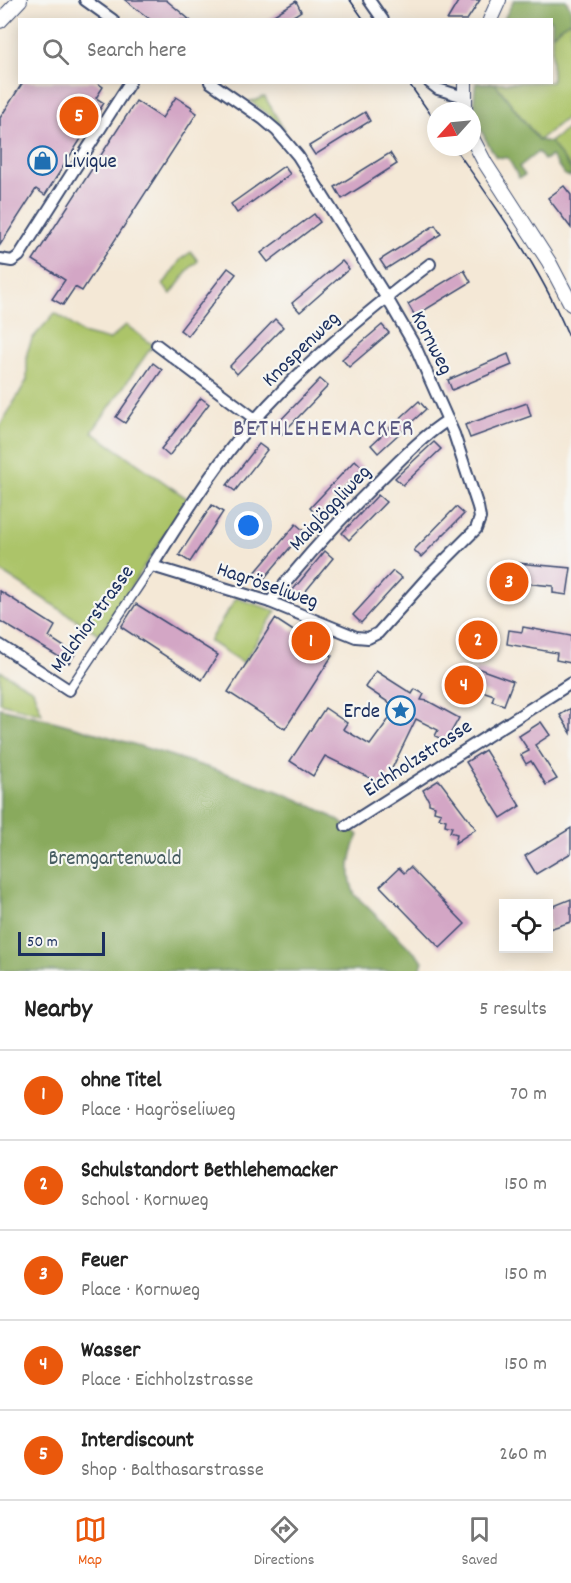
<!DOCTYPE html>
<meta charset="utf-8">
<style>
body{margin:0;font-family:Dekko,sans-serif;background:#f6f6f6;color:#222}
.controls{position:absolute;right:18px;bottom:18px;display:grid;overflow:hidden;border-radius:0px;box-shadow:0 3px 15px #0003}
.controls button{width:54px;height:54px;display:grid;place-items:center;padding:0;border:0;border-bottom:2px solid #e0e0e0;background:#fff;color:#222;font:30px sans-serif}
.compass{position:absolute;left:427px;top:102px;width:54px;height:54px;border-radius:50%;background:#fff;box-shadow:0 3px 15px #0003;rotate:243deg}
.scale{position:absolute;left:18px;bottom:15px;width:87px;box-sizing:border-box;padding-left:6px;border:3px solid #1b2f5e;border-top:0;font-size:16px;line-height:21px;white-space:nowrap;color:#1b2f5e;-webkit-text-stroke:4px #f6f6f2;paint-order:stroke}
.you{position:absolute;left:249px;top:526px;width:21px;height:21px;margin:-15px;border:4px solid #fff;border-radius:50%;background:#1a73e8;box-shadow:0 0 0 9px #1a73e833}
.badge{display:grid;place-items:center;width:39px;height:39px;border-radius:50%;background:#ea580c;color:#fff;font-size:20px;font-weight:700}
.pin{position:absolute;translate:-50% -50%;border:3px solid #fff;box-shadow:0 2px 6px #0006}
.list{margin:0;padding:0;list-style:none}
h2{display:flex;justify-content:space-between;align-items:center;height:78px;margin:0;padding:0 24px;font-size:26px}
h2 small{font-size:20px;font-weight:400;color:#767676}
.list li{display:grid;grid-template-columns:39px 1fr auto;gap:18px;align-items:center;box-sizing:border-box;height:90px;padding:0 24px;border-top:2px solid #e0e0e0}
.list b{display:block;font-size:22px;white-space:nowrap}
.list p{margin:0;font-size:20px;white-space:nowrap;color:#767676}
.list em{font-size:20px;font-style:normal;color:#767676}
.icon{flex:none;width:33px;height:33px;fill:none;stroke:currentColor;stroke-width:2;stroke-linecap:round;stroke-linejoin:round}
.map{position:relative;flex:none;width:571px;height:971px;overflow:hidden}
.search{position:absolute;background:#fff;box-shadow:0 3px 15px #0003;left:18px;right:18px;top:18px;height:66px;display:flex;align-items:center;gap:15px;box-sizing:border-box;padding:0 21px;border-radius:0px;color:#767676;font-size:22px}
.sheet{height:528px;background:#fff}
nav{display:flex;justify-content:space-around;align-items:center;box-sizing:border-box;height:84px;border-top:2px solid #e0e0e0;background:#fff;font-size:16px;color:#767676}
nav a{display:grid;justify-items:center;gap:3px}
nav .on{color:#ea580c}
.map>svg:first-child{display:block}
</style>
<div class="map">
<svg width="571" height="971" viewBox="0 0 571 971">
<rect width="100%" height="100%" fill="#f6f6f2"/>
<filter id="ink" filterUnits="userSpaceOnUse"><feTurbulence type="fractalNoise" baseFrequency=".0167" numOctaves="2"/><feDisplacementMap in="SourceGraphic" scale="12" xChannelSelector="R" yChannelSelector="G"/><feConvolveMatrix kernelMatrix="1 2 1 2 8 2 1 2 1" color-interpolation-filters="sRGB"/></filter>
<filter id="wash" filterUnits="userSpaceOnUse"><feTurbulence type="fractalNoise" baseFrequency=".008" numOctaves="4" result="noise"/><feDisplacementMap in="SourceGraphic" scale="24" xChannelSelector="R" yChannelSelector="G"/><feGaussianBlur stdDeviation="1.35" result="paint"/><feColorMatrix in="noise" values="0 0 0 0 0 0 0 0 0 0 0 0 0 0 0 0 0 1.4 0 .05"/><feComposite in="paint" operator="in"/></filter>
<g filter="url(#wash)">
<rect width="100%" height="100%" fill="#f4e8d6"/>
<!-- green -->
<g fill="#acc469" stroke="#647a64" stroke-width="1.5">
<polygon points="569,21 571,24 571,114 539,140 495,83 552,82 552,35"/>
<polygon points="262,97 265,97 284,130 268,114 250,101 257,100"/>
<polygon points="571,126 571,169 550,142"/>
<polygon points="191,252 198,261 189,269 171,294 163,285 181,259"/>
<polygon points="55,313 65,319 82,333 109,340 126,325 153,345 92,432 188,499 100,635 0,571 0,426 27,380 27,353 32,339"/>
<polygon points="236,598 276,611 243,663 209,641"/>
<polygon points="0,671 33,690 42,714 0,703"/>
</g>
<!-- forest -->
<g fill="#89aa5d" stroke="#526c5e" stroke-width="1.5">
<polygon points="514,0 566,0 571,9 571,24 569,21 552,34 552,20 504,19"/>
<path d="M476,83H495L538,140L550,142L571,169V177L565,175L551,156L544,160L538,152L519,167L525,175L519,178L508,158L496,157C481,134 470,110 476,83Z"/>
<path d="M0,708C67,723 132,743 197,764C253,782 313,799 359,835C349,855 346,874 355,895L423,961L420,971H0Z"/>
</g>
<g id="blocks">
<!-- building -->
<g fill="#d3a6c5">
<polygon points="125,0 166,0 190,20 151,20"/>
<polygon points="459,0 480,0 467,20 447,20"/>
<polygon points="296,1 301,11 295,15 287,20 266,20"/>
<polygon points="23,82 96,82 103,87 96,98 104,103 45,195 36,189 0,245 0,118"/>
<polygon points="176,97 192,107 191,109 197,113 82,291 75,287 63,305 52,299 65,280 33,260 136,101 162,118"/>
<polygon points="365,112 370,121 315,155 309,146"/>
<polygon points="390,153 397,164 342,199 335,187"/>
<polygon points="284,166 290,174 237,213 231,204"/>
<polygon points="564,186 571,195 571,228 548,198"/>
<polygon points="314,214 320,222 268,262 261,253"/>
<polygon points="435,225 441,234 386,269 380,260"/>
<polygon points="342,261 349,269 300,312 292,303"/>
<polygon points="228,268 236,274 188,336 180,330"/>
<polygon points="464,270 471,282 415,316 408,304"/>
<polygon points="275,319 283,327 237,374 230,366"/>
<polygon points="382,325 389,333 349,367 342,359"/>
<polygon points="508,354 512,365 452,390 448,380"/>
<polygon points="153,363 162,370 125,423 116,417"/>
<polygon points="320,379 328,386 282,434 275,426"/>
<polygon points="201,398 209,404 169,456 161,449"/>
<polygon points="419,401 426,409 378,453 371,445"/>
<polygon points="527,403 531,416 470,438 465,425"/>
<polygon points="434,442 441,449 403,485 395,478"/>
<polygon points="259,444 267,450 235,491 227,485"/>
<polygon points="355,460 363,468 317,515 310,508"/>
<polygon points="378,495 386,502 349,540 342,533"/>
<polygon points="212,505 223,512 190,562 179,555"/>
<polygon points="456,507 464,514 421,557 414,550"/>
<polygon points="296,524 304,531 262,581 254,574"/>
<polygon points="325,551 333,558 300,598 292,591"/>
<polygon points="517,563 571,568 567,595 553,593 553,586 503,581 503,567 516,568"/>
<polygon points="393,571 402,578 361,623 353,615"/>
<polygon points="0,591 55,626 49,637 75,654 69,663 0,621"/>
<polygon points="136,604 218,655 202,680 121,627"/>
<polygon points="275,619 332,656 285,729 228,692"/>
<polygon points="523,627 571,636 571,663 556,660 557,653 507,644 509,630 522,632"/>
<polygon points="477,668 513,681 504,705 492,701 494,695 458,683 461,669 476,674"/>
<polygon points="376,671 412,694 415,689 424,694 421,700 428,701 459,718 446,741 435,736 438,730 416,719 384,785 325,756 313,776 290,761 325,708 347,723 343,729 370,745 397,708 365,687"/>
<polygon points="571,708 571,733 560,715"/>
<polygon points="541,722 550,735 535,745 557,779 546,785 531,761 526,764 521,755 529,751 519,736"/>
<polygon points="485,750 520,806 501,818 466,762"/>
<polygon points="439,780 476,829 455,843 457,834 450,832 452,827 445,825 446,820 439,818 441,813 434,811 435,806 429,804 429,801 423,790"/>
<polygon points="571,828 571,853 536,874 525,856"/>
<polygon points="410,867 465,924 440,948 380,886 399,868 404,873"/>
<polygon points="571,899 571,922 549,929 549,908"/>
</g>
</g>
</g>
<g filter="url(#ink)">
<use href="#blocks" fill-opacity="0" stroke="#3c4b70" stroke-width="1.5"/>
<g fill="none" stroke-linecap="round" stroke-linejoin="round">
<defs>
<polyline id="pedestrian" points="69,690 152,566"/>
<g id="minor">
<polyline points="85,0 113,20"/>
<polyline points="369,0 383,20"/>
<path d="M210,82L263,119L277,131L298,156L391,305L416,348L454,434L478,507L480,518L476,529L427,578L378,633L368,638L356,637L270,602L152,566C180,522 207,478 240,437C295,371 362,316 430,264"/>
<polyline points="429,82 438,89 464,97"/>
<polyline points="0,259 12,261 19,256 130,82"/>
<polyline points="157,345 255,419"/>
<path d="M270,602C304,559 342,517 382,478C403,457 423,436 448,420"/>
<polyline points="0,645 69,690"/>
<polyline points="346,826 571,683"/>
</g>
<g id="tertiary">
<polyline points="490,20 499,0"/>
<polyline points="0,21 20,0"/>
<polyline points="465,111 465,82"/>
<polyline points="472,138 485,163 549,262 571,304"/>
</g>
</defs>
<!-- pedestrian casing -->
<use href="#pedestrian" stroke="#3c4b70" stroke-width="11"/>
<!-- minor casing -->
<use href="#minor" stroke="#3c4b70" stroke-width="14"/>
<!-- tertiary casing -->
<use href="#tertiary" stroke="#3c4b70" stroke-width="16"/>
<!-- pedestrian -->
<use href="#pedestrian" stroke="#fff" stroke-width="8"/>
<!-- minor -->
<use href="#minor" stroke="#fff" stroke-width="10"/>
<!-- tertiary -->
<use href="#tertiary" stroke="#fff" stroke-width="14"/>
<!-- tram -->
<g stroke="#1b2f5e" stroke-width="1.5">
<polyline points="350,0 364,20"/>
<polyline points="408,82 436,122"/>
<path d="M454,147C498,210 543,271 571,342"/>
</g>
</g>
</g>
<!-- icons -->
<defs>
<symbol id="shop-ring" viewBox="-11 -11 22 22"><circle r="9.5" fill="#f6f6f2" stroke="#1f6fb2" stroke-width="1.5"/><path d="M-5-2.5h2.3a2.7 3.5 0 0 1 5.4 0H5L5.5 6h-11ZM-1.5-2.5h3a1.5 2.3 0 0 0-3 0Z" fill="#1f6fb2"/></symbol>
<symbol id="sight-ring" viewBox="-11 -11 22 22"><circle r="9.5" fill="#f6f6f2" stroke="#1f6fb2" stroke-width="1.5"/><path d="M0-6L1.8-2.2L6-1.7L2.9 1.2L3.7 5.4L0 3.3L-3.7 5.4L-2.9 1.2L-6-1.7L-1.8-2.2Z" fill="#1f6fb2"/></symbol>
</defs>
<g fill-rule="evenodd">
<use href="#shop-ring" x="26" y="144" width="33" height="33"/>
<use href="#sight-ring" x="384" y="694" width="33" height="33"/>
</g>
<g text-anchor="middle" stroke-width="4.5" stroke-linejoin="round" paint-order="stroke">
<!-- poi labels -->
<g font-size="21" fill="#1b2f5e" stroke="#f6f6f2" text-anchor="start">
<text x="64" y="167">Livique</text>
<text x="380" y="717" text-anchor="end">Erde</text>
</g>
<!-- street labels -->
<g font-size="21" fill="#1b2f5e" stroke="#f6f6f2">
<text transform="translate(433 342) rotate(63)" y="7">Kornweg</text>
<text transform="translate(300 348) rotate(-44)" y="7">Knospenweg</text>
<text transform="translate(329 507) rotate(-47)" y="7">Maiglöggliweg</text>
<text transform="translate(268 584) rotate(19)" y="7">Hagröseliweg</text>
<text transform="translate(91 618) rotate(-54)" y="7">Melchiorstrasse</text>
<text transform="translate(417 757) rotate(-33)" y="7">Eichholzstrasse</text>
</g>
<!-- park labels -->
<g font-size="21" fill="#465c61" stroke="#f6f6f2">
<text x="115" y="864">Bremgartenwald</text>
</g>
<!-- quarter labels -->
<g font-size="24" letter-spacing="1.5" fill="#5b5982" stroke="#f6f6f2">
<text x="324" y="435">BETHLEHEMACKER</text>
</g>
</g>
</svg>
<div class="controls">
<button><svg class="icon" aria-label="locate" viewBox="0 0 24 24"><circle cx="12" cy="12" r="6"/><path d="M12 2v4M12 18v4M2 12h4M18 12h4"/></svg></button>
</div>
<svg class="compass" viewBox="-18 -18 36 36"><path d="M0-13l5 13h-10z" fill="#e53935"/><path d="M0 13l5-13h-10z" fill="#767676"/></svg>
<div class="scale">50 m</div>
<div class="you"></div>
<div class="pin badge" style="left:311px;top:641px">1</div>
<div class="pin badge" style="left:478px;top:640px">2</div>
<div class="pin badge" style="left:509px;top:582px">3</div>
<div class="pin badge" style="left:464px;top:685px">4</div>
<div class="pin badge" style="left:79px;top:116px">5</div>
<div class="search"><svg class="icon" aria-label="search" viewBox="0 0 24 24"><circle cx="10" cy="10" r="6"/><path d="M15 15l6 6"/></svg>Search here</div>
</div>
<section class="sheet">
<h2>Nearby<small>5 results</small></h2>
<ul class="list">
<li><span class="badge">1</span><div><b>ohne Titel</b><p>Place · Hagröseliweg</p></div><em>70 m</em></li>
<li><span class="badge">2</span><div><b>Schulstandort Bethlehemacker</b><p>School · Kornweg</p></div><em>150 m</em></li>
<li><span class="badge">3</span><div><b>Feuer</b><p>Place · Kornweg</p></div><em>150 m</em></li>
<li><span class="badge">4</span><div><b>Wasser</b><p>Place · Eichholzstrasse</p></div><em>150 m</em></li>
<li><span class="badge">5</span><div><b>Interdiscount</b><p>Shop · Balthasarstrasse</p></div><em>260 m</em></li>
</ul>
</section>
<nav>
<a class="on"><svg class="icon" aria-label="map" viewBox="0 0 24 24"><path d="M3 6l6-2 6 2 6-2v14l-6 2-6-2-6 2zM9 4v14M15 6v14"/></svg>Map</a>
<a><svg class="icon" aria-label="directions" viewBox="0 0 24 24"><path d="M12 3l9 9-9 9-9-9zM9 14v-3h6M13 9l2 2-2 2"/></svg>Directions</a>
<a><svg class="icon" aria-label="saved" viewBox="0 0 24 24"><path d="M7 4h10v16l-5-4-5 4z"/></svg>Saved</a>
</nav>
